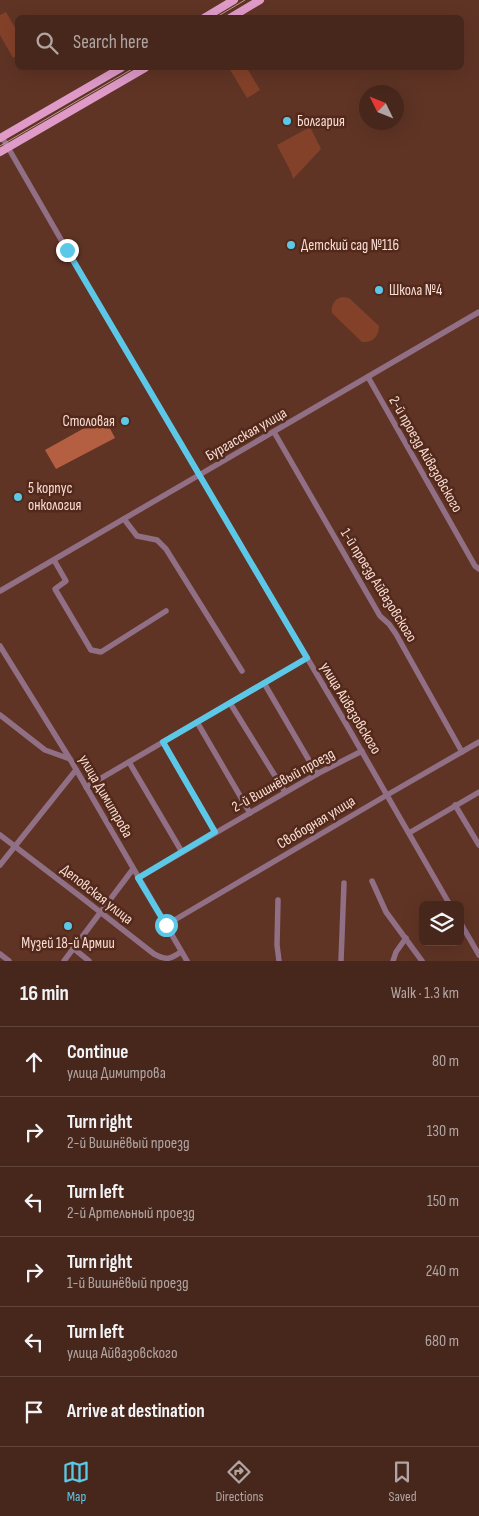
<!DOCTYPE html>
<meta charset="utf-8">
<style>
body{margin:0;font-family:"Sofia Sans Condensed",sans-serif;background:#513329;color:#f1f3f6}
.controls{position:absolute;right:15px;bottom:15px;display:grid;overflow:hidden;border-radius:8px;box-shadow:0 5px 20px #0002}
.controls button{width:45px;height:45px;display:grid;place-items:center;padding:0;border:0;border-bottom:1px solid #5f443b;background:#47271c;color:#f1f3f6;font:25px sans-serif}
.compass{position:absolute;left:359px;top:85px;width:45px;height:45px;border-radius:50%;background:#47271c;box-shadow:0 5px 20px #0002;rotate:313deg}
.stop{position:absolute;width:15px;height:15px;margin:-11px;border:4px solid #5bc8e7;border-radius:50%;background:#fff}
.stop.end{background:#5bc8e7;border-color:#fff;box-shadow:0 1px 5px #0008}
.list{margin:0;padding:0;list-style:none}
h2{display:flex;justify-content:space-between;align-items:center;height:65px;margin:0;padding:0 20px;font-size:21px}
h2 small{font-size:16px;font-weight:400;color:#b0a5a3}
.list li{display:grid;grid-template-columns:32px 1fr auto;gap:15px;align-items:center;box-sizing:border-box;height:70px;padding:0 20px;border-top:1px solid #5f443b}
.list b{display:block;font-size:19px;white-space:nowrap}
.list p{margin:0;font-size:16px;white-space:nowrap;color:#b0a5a3}
.list em{font-size:16px;font-style:normal;color:#b0a5a3}
.icon{flex:none;width:28px;height:28px;fill:none;stroke:currentColor;stroke-width:2;stroke-linecap:round;stroke-linejoin:round}
.map{position:relative;flex:none;width:479px;height:961px;overflow:hidden}
.search{position:absolute;background:#47271c;box-shadow:0 5px 20px #0002;left:15px;right:15px;top:15px;height:55px;display:flex;align-items:center;gap:12px;box-sizing:border-box;padding:0 18px;border-radius:8px;color:#b0a5a3;font-size:19px}
.sheet{height:485px;background:#47271c}
nav{display:flex;justify-content:space-around;align-items:center;box-sizing:border-box;height:70px;border-top:1px solid #5f443b;background:#47271c;font-size:14px;color:#b0a5a3}
nav a{display:grid;justify-items:center;gap:2px}
nav .on{color:#5bc8e7}
.map>svg:first-child{display:block}
</style>
<div class="map">
<svg width="479" height="961" viewBox="0 0 479 961">
<rect width="100%" height="100%" fill="#5f3425"/>
<!-- green -->
<g fill="#844129">
<polygon points="6,12 17,31 17,55 13,58 0,35 0,15"/>
<polygon points="229,68 247,68 260,90 247,98"/>
<polygon points="310,127 321,149 293,179 291,172 277,145"/>
<path d="M342,297L349,298L379,326C379,336 373,343 362,342L332,313C331,305 334,299 342,297Z"/>
</g>
<!-- forest -->
<polygon fill="#b45f41" points="104,417 115,438 56,469 45,450"/>
<g fill="none" stroke-linecap="round" stroke-linejoin="round">
<!-- minor -->
<g stroke="#916f85" stroke-width="5.5">
<polyline points="2,137 82,276 342,717 450,905"/>
<polyline points="368,377 475,566 479,569"/>
<polyline points="274,432 380,616 389,624 396,634 462,752"/>
<polyline points="124,519 137,536 157,540 166,549 242,671"/>
<polyline points="54,560 66,581 55,589 91,650 101,652 166,611"/>
<polyline points="0,591 479,312"/>
<polyline points="0,646 70,759 187,961"/>
<polyline points="264,683 317,774"/>
<polyline points="230,703 285,792"/>
<polyline points="0,715 45,750 70,759"/>
<polyline points="197,722 250,813"/>
<polyline points="163,742 215,832"/>
<polyline points="129,762 182,852"/>
<polyline points="86,787 307,658"/>
<polyline points="455,805 479,845"/>
<polyline points="409,833 479,792"/>
<path d="M0,835L81,897L154,954C167,961 170,959 181,952"/>
<polyline points="0,865 76,770"/>
<polyline points="138,878 317,774 362,751"/>
<polyline points="372,881 386,912 422,961"/>
<polyline points="278,900 277,945 279,961"/>
<polyline points="460,922 479,955"/>
<polyline points="166,925 387,795 479,742"/>
<polyline points="73,948 89,961"/>
<polyline points="0,954 9,961"/>
<polyline points="64,961 133,869"/>
<polyline points="341,961 344,883"/>
<polyline points="393,961 396,952 406,938"/>
</g>
<!-- major -->
<g stroke="#df9ac8" stroke-width="8">
<polyline points="204,18 234,0"/>
<polyline points="230,18 260,0"/>
<polyline points="0,138 121,68"/>
<polyline points="0,152 145,68"/>
</g>
<!-- tram -->
<g stroke="#be9c91" stroke-width="1">
<polyline points="215,18 245,0"/>
<polyline points="0,146 134,68"/>
</g>
</g>
<g fill="none" stroke-linecap="round" stroke-linejoin="round">
<!-- route -->
<polyline stroke="#5bc8e7" stroke-width="6" points="67,250 307,658 163,742 215,832 138,878 166,925"/>
</g>
<!-- markers -->
<g fill="#5bc8e7" stroke="#53291b" stroke-width="2">
<circle cx="287" cy="121" r="5"/>
<circle cx="291" cy="245" r="5"/>
<circle cx="379" cy="290" r="5"/>
<circle cx="125" cy="421" r="5"/>
<circle cx="18" cy="497" r="5"/>
<circle cx="68" cy="926" r="5"/>
</g>
<g text-anchor="middle" stroke-width="5" stroke-linejoin="round" paint-order="stroke">
<!-- poi labels -->
<g font-size="15" fill="#f9ddd4" stroke="#53291b" text-anchor="start">
<text x="297" y="126">Болгария</text>
<text x="301" y="250">Детский сад №116</text>
<text x="389" y="295">Школа №4</text>
<text x="115" y="426" text-anchor="end">Столовая</text>
<text x="28" y="493">5 корпус<tspan x="28" dy="17">онкология</tspan></text>
<text x="68" y="948" text-anchor="middle">Музей 18-й Армии</text>
</g>
<!-- street labels -->
<g font-size="15" fill="#f9ddd4" stroke="#53291b">
<text transform="translate(246 434) rotate(-30)" y="5">Бургасская улица</text>
<text transform="translate(426 454) rotate(60)" y="5">2-й проезд Айвазовского</text>
<text transform="translate(379 585) rotate(58)" y="5">1-й проезд Айвазовского</text>
<text transform="translate(351 708) rotate(59)" y="5">улица Айвазовского</text>
<text transform="translate(283 780) rotate(-29)" y="5">2-й Вишнёвый проезд</text>
<text transform="translate(106 796) rotate(60)" y="5">улица Димитрова</text>
<text transform="translate(316 822) rotate(-31)" y="5">Свободная улица</text>
<text transform="translate(97 894) rotate(38)" y="5">Деповская улица</text>
</g>
</g>
</svg>
<div class="controls">
<button><svg class="icon" aria-label="layers" viewBox="0 0 24 24"><path d="M12 4l9 5-9 5-9-5zM3 14l9 5 9-5"/></svg></button>
</div>
<svg class="compass" viewBox="-18 -18 36 36"><path d="M0-13l5 13h-10z" fill="#e53935"/><path d="M0 13l5-13h-10z" fill="#b0a5a3"/></svg>
<div class="stop" style="left:166px;top:925px"></div>
<div class="stop end" style="left:67px;top:250px"></div>
<div class="search"><svg class="icon" aria-label="search" viewBox="0 0 24 24"><circle cx="10" cy="10" r="6"/><path d="M15 15l6 6"/></svg>Search here</div>
</div>
<section class="sheet">
<h2>16 min<small>Walk · 1.3 km</small></h2>
<ul class="list">
<li><svg class="icon" aria-label="ahead" viewBox="0 0 24 24"><path d="M12 20V5M6 11l6-6 6 6"/></svg><div><b>Continue</b><p>улица Димитрова</p></div><em>80 m</em></li>
<li><svg class="icon" aria-label="right" viewBox="0 0 24 24"><path d="M7 20v-9h11M14 6l5 5-5 5"/></svg><div><b>Turn right</b><p>2-й Вишнёвый проезд</p></div><em>130 m</em></li>
<li><svg class="icon" aria-label="left" viewBox="0 0 24 24"><path d="M17 20v-9H6M10 6l-5 5 5 5"/></svg><div><b>Turn left</b><p>2-й Артельный проезд</p></div><em>150 m</em></li>
<li><svg class="icon" aria-label="right" viewBox="0 0 24 24"><path d="M7 20v-9h11M14 6l5 5-5 5"/></svg><div><b>Turn right</b><p>1-й Вишнёвый проезд</p></div><em>240 m</em></li>
<li><svg class="icon" aria-label="left" viewBox="0 0 24 24"><path d="M17 20v-9H6M10 6l-5 5 5 5"/></svg><div><b>Turn left</b><p>улица Айвазовского</p></div><em>680 m</em></li>
<li><svg class="icon" aria-label="arrive" viewBox="0 0 24 24"><path d="M6 21V4h12l-3 4 3 4H6"/></svg><div><b>Arrive at destination</b></div></li>
</ul>
</section>
<nav>
<a class="on"><svg class="icon" aria-label="map" viewBox="0 0 24 24"><path d="M3 6l6-2 6 2 6-2v14l-6 2-6-2-6 2zM9 4v14M15 6v14"/></svg>Map</a>
<a><svg class="icon" aria-label="directions" viewBox="0 0 24 24"><path d="M12 3l9 9-9 9-9-9zM9 14v-3h6M13 9l2 2-2 2"/></svg>Directions</a>
<a><svg class="icon" aria-label="saved" viewBox="0 0 24 24"><path d="M7 4h10v16l-5-4-5 4z"/></svg>Saved</a>
</nav>
